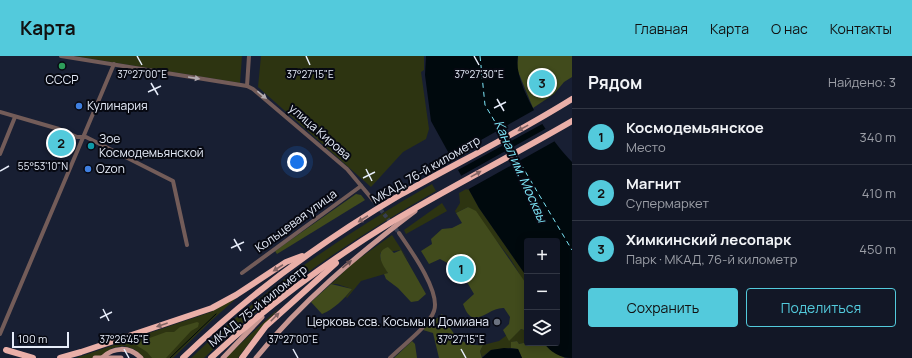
<!DOCTYPE html>
<html lang="ru">
<meta charset="utf-8">
<style>
body{margin:0;font-family:Manrope,sans-serif;background:#1b202e;color:#f1f3f6}
.controls{position:absolute;right:12px;bottom:12px;display:grid;overflow:hidden;border-radius:4px;box-shadow:0 2px 10px #0003}
.controls button{width:36px;height:36px;display:grid;place-items:center;padding:0;border:0;border-bottom:1px solid #313643;background:#121726;color:#f1f3f6;font:20px sans-serif}
.scale{position:absolute;left:12px;bottom:10px;width:57px;box-sizing:border-box;padding-left:4px;border:2px solid #e6ecf9;border-top:0;font-size:11px;line-height:14px;white-space:nowrap;color:#e6ecf9;-webkit-text-stroke:3px #070912;paint-order:stroke}
.you{position:absolute;left:297px;top:106px;width:14px;height:14px;margin:-10px;border:3px solid #fff;border-radius:50%;background:#1a73e8;box-shadow:0 0 0 6px #1a73e833}
.badge{display:grid;place-items:center;width:26px;height:26px;border-radius:50%;background:#53cadc;color:#111;font-size:13px;font-weight:700}
.pin{position:absolute;translate:-50% -50%;border:2px solid #fff;box-shadow:0 1px 4px #0006}
.list{margin:0;padding:0;list-style:none}
h2{display:flex;justify-content:space-between;align-items:center;height:52px;margin:0;padding:0 16px;font-size:17px}
h2 small{font-size:13px;font-weight:400;color:#9c9fa7}
.list li{display:grid;grid-template-columns:26px 1fr auto;gap:12px;align-items:center;box-sizing:border-box;height:56px;padding:0 16px;border-top:1px solid #313643}
.list b{display:block;font-size:15px;white-space:nowrap}
.list p{margin:0;font-size:13px;white-space:nowrap;color:#9c9fa7}
.list em{font-size:13px;font-style:normal;color:#9c9fa7}
.actions{display:flex;gap:8px;padding:12px 16px}
.actions a{flex:1;padding:9px 0;border:1px solid #53cadc;border-radius:4px;text-align:center;font-size:14px;color:#53cadc}
.actions .main{background:#53cadc;color:#111}
.icon{flex:none;width:22px;height:22px;fill:none;stroke:currentColor;stroke-width:2;stroke-linecap:round;stroke-linejoin:round}
.map{position:relative;flex:none;width:572px;height:302px;overflow:hidden}
header{display:flex;align-items:center;gap:24px;box-sizing:border-box;height:56px;padding:0 20px;background:#53cadc;color:#111}
header strong{font-size:19px}
nav{display:flex;gap:22px;margin-inline-start:auto;font-size:14px}
main{display:flex}
aside{flex:1;background:#121726}
.map>svg:first-child{display:block}
</style>
<header>
<strong>Карта</strong>
<nav><a>Главная</a><a>Карта</a><a>О нас</a><a>Контакты</a></nav>
</header>
<main>
<div class="map">
<svg width="572" height="302" viewBox="0 0 572 302">
<rect width="100%" height="100%" fill="#181f33"/>
<!-- green -->
<g fill="#2d3411">
<polygon points="74,0 242,0 240,27"/>
<polygon points="261,0 424,0 424,14 421,16 429,73 426,83 403,96 371,131 258,31"/>
<path d="M432,128L436,135C353,182 273,236 204,302H191C263,233 346,177 432,128Z"/>
<path d="M468,132L479,152L527,221V239C521,208 488,176 468,151L456,157L455,155L460,147L459,137Z"/>
<polygon points="442,147 447,155 406,178 404,174"/>
<polygon points="392,179 412,210 401,194 380,197 380,202 388,217 361,225 347,242 346,241 352,233 337,228 331,228 353,207"/>
<polygon points="240,239 212,264 173,302 144,302 134,293 124,290 112,292 99,302 76,302 211,256"/>
<polygon points="280,251 253,282 238,302 225,302"/>
<polygon points="521,273 527,275 527,286 519,288 517,285 512,286 511,292 491,294 482,301 480,295 483,289 499,285 507,279 509,284"/>
</g>
<!-- forest -->
<g fill="#414b1c">
<polygon points="518,0 572,0 572,21 564,26 554,38 533,52 517,13"/>
<polygon points="356,138 361,139 365,144 277,198 275,195"/>
<path d="M468,151L476,155L525,226L527,239V275L521,273L509,285L503,274L509,268L510,261L504,252C487,251 473,277 463,248L474,238L467,226L471,222L470,219L467,217L463,220L453,210L440,203L429,208L421,195L432,188L431,183L442,173L452,172L462,167L456,157Z"/>
<path d="M388,191L394,197L401,194L426,238L418,245L411,246L398,232L386,223L384,218L388,217C382,208 374,196 388,191Z"/>
<path d="M331,228L352,233C344,243 334,253 322,258L311,246Z"/>
<path d="M442,258C452,276 459,291 483,289L480,295L482,302H439L433,277L423,274Z"/>
<polygon points="197,266 199,267 198,271 191,275 166,302 152,302 147,296 136,289 136,287 166,276 174,276 180,271"/>
<polygon points="412,285 415,288 417,302 394,302"/>
<polygon points="517,285 519,288 527,286 544,287 552,295 565,302 522,302 518,293 511,292 511,286"/>
</g>
<!-- water -->
<g fill="#00090d">
<path d="M426,0H518C512,29 552,86 572,106V302C561,302 550,296 544,287H557V185H527V221L479,152L431,65L425,19Z"/>
<polygon points="504,292 518,293 522,302 482,302 491,294"/>
</g>
<!-- pier -->
<g fill="#181f33">
<polygon points="536,53 544,67 456,115 449,102"/>
<polygon points="547,72 555,85 467,134 459,121"/>
</g>
<g fill="none" stroke-linecap="round" stroke-linejoin="round">
<!-- stream -->
<polyline stroke="#00090d" stroke-width="1" points="170,302 216,258"/>
<!-- ferry -->
<g stroke="#7ee7f9" stroke-width="1" stroke-dasharray="5 4" stroke-linecap="butt">
<polyline points="480,0 485,49 504,81"/>
<polyline points="506,85 513,96"/>
<polyline points="516,100 572,194"/>
</g>
<!-- minor-tunnel -->
<polyline stroke="#373e51" stroke-width="4" stroke-dasharray="4 2" stroke-linecap="butt" points="373,144 399,177"/>
<!-- minor -->
<g stroke="#735c59" stroke-width="4">
<polyline points="61,0 247,30 253,33 347,113 373,144"/>
<polyline points="247,30 249,0"/>
<polyline points="0,56 59,73 77,81 86,81 173,125 187,189"/>
<polyline points="0,98 15,61"/>
<polyline points="242,217 361,130"/>
<polyline points="0,278 114,8"/>
<path d="M390,302C402,290 429,270 434,255C441,236 410,193 399,177"/>
</g>
<!-- major -->
<g stroke="#c89792" stroke-width="5">
<path d="M102,302C113,291 129,290 141,302"/>
<polyline points="223,302 262,261"/>
<path d="M256,302C302,245 357,199 415,155"/>
</g>
<!-- highway -->
<g stroke="#eaafa8" stroke-width="6">
<polyline points="6,294 33,302"/>
<polyline points="60,302 81,296 212,252 236,239 286,206 302,200"/>
<path d="M183,302C248,239 322,185 400,139C457,107 516,78 572,43"/>
<path d="M211,302C265,251 327,206 390,167C450,131 512,100 572,65"/>
<polyline points="242,302 266,270 336,207"/>
</g>
<!-- major-bridge -->
<polyline stroke="#c89792" stroke-width="5" points="95,302 121,302"/>
</g>
<!-- one-way arrows -->
<defs><path id="oneway-solid" d="M-6-.8H1V-3.2L6.5 0L1 3.2V.8H-6Z"/></defs>
<g fill="#b2abb1">
<use href="#oneway-solid" transform="translate(194 22) rotate(9)"/>
<use href="#oneway-solid" transform="translate(262 39) rotate(39)"/>
</g>
<g fill="#846464">
<use href="#oneway-solid" transform="translate(523 72) rotate(151)"/>
<use href="#oneway-solid" transform="translate(476 118) rotate(-29)"/>
<use href="#oneway-solid" transform="translate(363 163) rotate(147)"/>
<use href="#oneway-solid" transform="translate(278 212) rotate(147)"/>
<use href="#oneway-solid" transform="translate(275 261) rotate(-45)"/>
<use href="#oneway-solid" transform="translate(162 269) rotate(161)"/>
</g>
<use fill="#685052" href="#oneway-solid" transform="translate(347 208) rotate(-39)"/>
<!-- ticks -->
<path fill="none" stroke="#e6ecf9" stroke-width="1.5" d="M137,0L142,9M306,0L310,9M474,0L479,9M151,27L158,39M148,36L161,30M497,43L504,55M494,52L506,46M366,113L372,125M0,115L9,110M363,122L375,116M234,183L241,195M231,192L244,186M103,253L109,265M100,262L112,256M124,293L129,302M293,293L298,302M461,293L466,302"/>
<!-- markers -->
<circle fill="#2e9e5b" stroke="#070912" stroke-width="1.5" cx="62" cy="10" r="4"/>
<g fill="#3f7fe0" stroke="#070912" stroke-width="1.5">
<circle cx="79" cy="50" r="4"/>
<circle cx="88" cy="113" r="4"/>
</g>
<circle fill="#0f9aa8" stroke="#070912" stroke-width="1.5" cx="91" cy="90" r="4"/>
<circle fill="#6b7280" stroke="#070912" stroke-width="1.5" cx="497" cy="266" r="4"/>
<g text-anchor="middle" stroke-width="4" stroke-linejoin="round" paint-order="stroke">
<!-- poi labels -->
<g font-size="12" fill="#e6ecf9" stroke="#070912" text-anchor="start">
<text x="62" y="28" text-anchor="middle">СССР</text>
<text x="87" y="54">Кулинария</text>
<text x="99" y="87">Зое<tspan x="99" dy="14">Космодемьянской</tspan></text>
<text x="96" y="117">Ozon</text>
<text x="489" y="270" text-anchor="end">Церковь ссв. Косьмы и Домиана</text>
</g>
<!-- street labels -->
<g font-size="12" fill="#e6ecf9" stroke="#070912">
<text transform="translate(320 76) rotate(41)" y="4">улица Кирова</text>
<text transform="translate(426 114) rotate(-30)" y="4">МКАД, 76-й километр</text>
<text transform="translate(296 165) rotate(-36)" y="4">Кольцевая улица</text>
<text transform="translate(258 250) rotate(-39)" y="4">МКАД, 75-й километр</text>
</g>
<!-- water labels -->
<g font-size="13" font-style="italic" fill="#7ee7f9" stroke="#070912">
<text transform="translate(521 115) rotate(66)" y="5">Канал им. Москвы</text>
</g>
</g>
<g font-size="10" text-anchor="middle" fill="#e6ecf9" stroke="#070912" stroke-width="4" stroke-linejoin="round" paint-order="stroke">
<text x="142" y="22">37°27'00"E</text>
<text x="310" y="22">37°27'15"E</text>
<text x="479" y="22">37°27'30"E</text>
<text x="43" y="114">55°53'10"N</text>
<text x="124" y="287">37°26'45"E</text>
<text x="293" y="287">37°27'00"E</text>
<text x="461" y="287">37°27'15"E</text>
</g>
</svg>
<div class="controls">
<button>+</button>
<button>−</button>
<button><svg class="icon" aria-label="layers" viewBox="0 0 24 24"><path d="M12 4l9 5-9 5-9-5zM3 14l9 5 9-5"/></svg></button>
</div>
<div class="scale">100 m</div>
<div class="you"></div>
<div class="pin badge" style="left:461px;top:213px">1</div>
<div class="pin badge" style="left:61px;top:87px">2</div>
<div class="pin badge" style="left:542px;top:27px">3</div>
</div>
<aside>
<h2>Рядом<small>Найдено: 3</small></h2>
<ul class="list">
<li><span class="badge">1</span><div><b>Космодемьянское</b><p>Место</p></div><em>340 m</em></li>
<li><span class="badge">2</span><div><b>Магнит</b><p>Супермаркет</p></div><em>410 m</em></li>
<li><span class="badge">3</span><div><b>Химкинский лесопарк</b><p>Парк · МКАД, 76-й километр</p></div><em>450 m</em></li>
</ul>
<div class="actions"><a class="main">Сохранить</a><a>Поделиться</a></div>
</aside>
</main>
